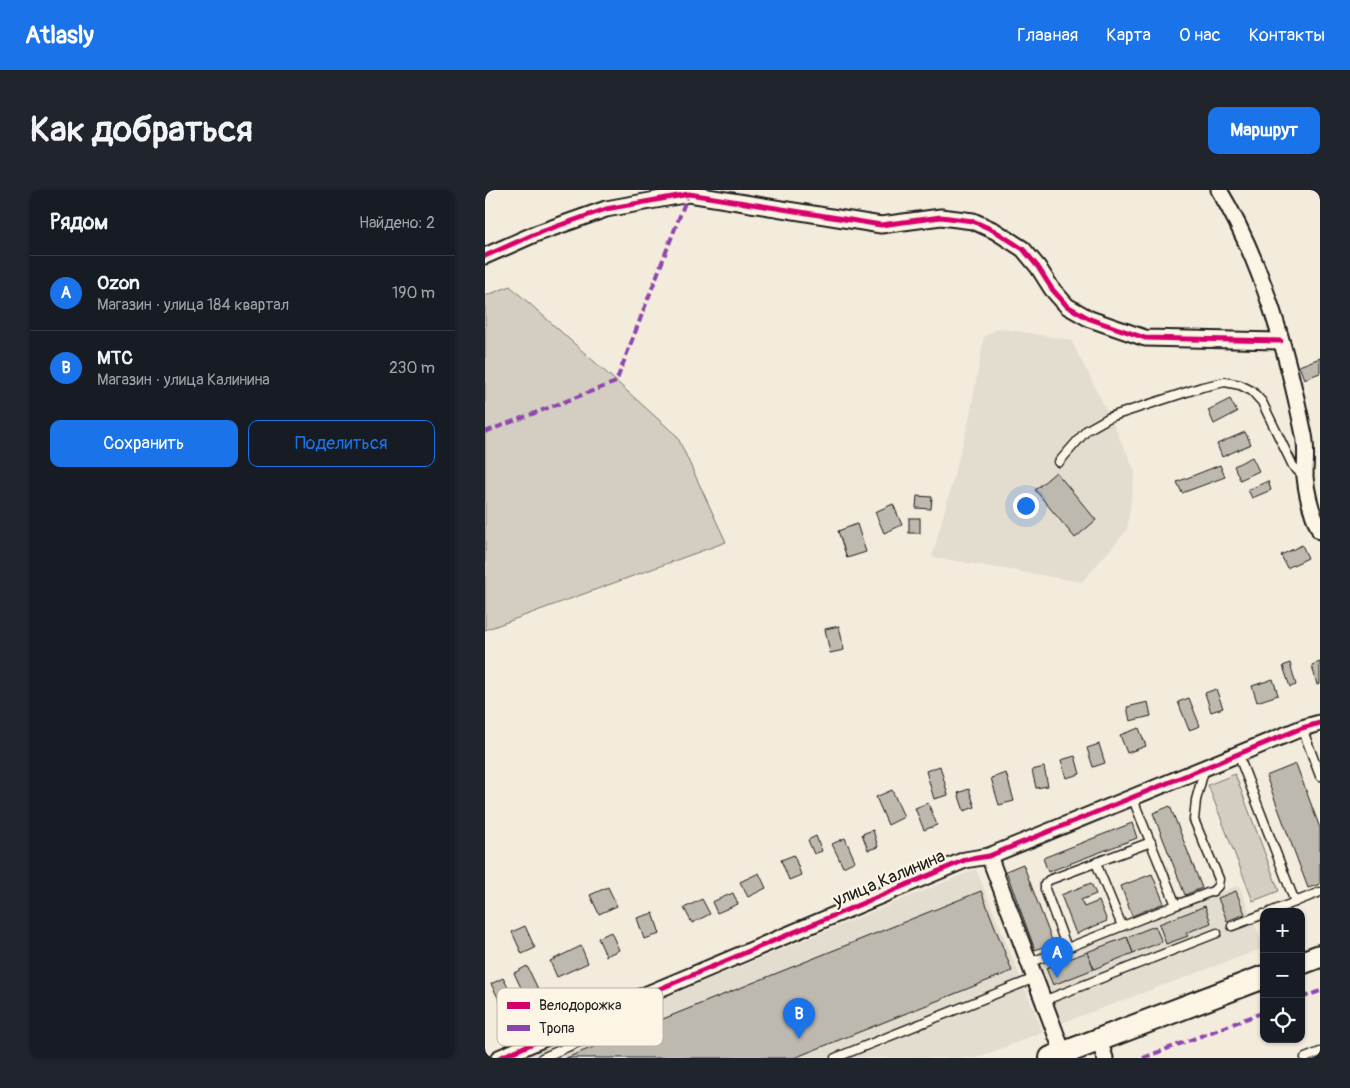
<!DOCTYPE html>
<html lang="ru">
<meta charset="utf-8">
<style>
body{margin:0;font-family:Pangolin,sans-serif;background:#20242c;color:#f1f3f6}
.controls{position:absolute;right:15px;bottom:15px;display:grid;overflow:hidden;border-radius:10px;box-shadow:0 1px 4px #0004}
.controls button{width:45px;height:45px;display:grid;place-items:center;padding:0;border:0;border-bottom:1px solid #363941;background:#171b24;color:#f1f3f6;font:25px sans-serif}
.you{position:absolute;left:540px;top:315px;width:18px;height:18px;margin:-12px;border:4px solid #fff;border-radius:50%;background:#1a73e8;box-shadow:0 0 0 8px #1a73e833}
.badge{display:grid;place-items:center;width:32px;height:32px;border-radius:50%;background:#1a73e8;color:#fff;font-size:16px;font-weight:700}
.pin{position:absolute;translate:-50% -41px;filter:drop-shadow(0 1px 2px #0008)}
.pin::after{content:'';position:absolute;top:26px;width:18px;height:15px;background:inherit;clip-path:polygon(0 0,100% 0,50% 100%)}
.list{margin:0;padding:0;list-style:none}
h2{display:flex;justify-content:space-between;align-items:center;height:65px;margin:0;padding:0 20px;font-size:21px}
h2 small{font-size:16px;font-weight:400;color:#9ea1a6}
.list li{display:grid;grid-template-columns:32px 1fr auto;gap:15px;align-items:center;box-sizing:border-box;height:75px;padding:0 20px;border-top:1px solid #363941}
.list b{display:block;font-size:19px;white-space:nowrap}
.list p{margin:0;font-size:16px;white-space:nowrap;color:#9ea1a6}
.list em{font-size:16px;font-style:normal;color:#9ea1a6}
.actions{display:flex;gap:10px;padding:15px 20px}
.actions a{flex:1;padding:11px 0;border:1px solid #1a73e8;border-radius:10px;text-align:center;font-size:18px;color:#1a73e8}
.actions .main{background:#1a73e8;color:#fff}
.icon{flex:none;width:28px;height:28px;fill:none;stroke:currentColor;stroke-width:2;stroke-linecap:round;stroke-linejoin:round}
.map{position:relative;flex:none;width:835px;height:868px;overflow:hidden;border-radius:10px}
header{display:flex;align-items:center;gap:30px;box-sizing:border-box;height:70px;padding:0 25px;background:#1a73e8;color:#fff}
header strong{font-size:24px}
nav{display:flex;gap:28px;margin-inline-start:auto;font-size:18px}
.intro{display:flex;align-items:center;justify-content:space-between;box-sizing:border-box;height:120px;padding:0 30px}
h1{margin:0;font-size:35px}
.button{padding:12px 22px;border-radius:10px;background:#1a73e8;color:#fff;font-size:18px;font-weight:700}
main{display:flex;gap:30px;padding:0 30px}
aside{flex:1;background:#171b24;border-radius:10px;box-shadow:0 1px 4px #0004}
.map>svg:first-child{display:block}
</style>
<header>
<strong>Atlasly</strong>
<nav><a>Главная</a><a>Карта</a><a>О нас</a><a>Контакты</a></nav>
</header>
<div class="intro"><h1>Как добраться</h1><a class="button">Маршрут</a></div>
<main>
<aside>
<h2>Рядом<small>Найдено: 2</small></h2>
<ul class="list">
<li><span class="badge">A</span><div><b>Ozon</b><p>Магазин · улица 184 квартал</p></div><em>190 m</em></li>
<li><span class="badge">B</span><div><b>МТС</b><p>Магазин · улица Калинина</p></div><em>230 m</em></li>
</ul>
<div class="actions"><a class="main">Сохранить</a><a>Поделиться</a></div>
</aside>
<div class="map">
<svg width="835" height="868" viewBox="0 0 835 868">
<rect width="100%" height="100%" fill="#f3ecdd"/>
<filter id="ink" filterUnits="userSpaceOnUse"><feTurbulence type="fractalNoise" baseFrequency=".02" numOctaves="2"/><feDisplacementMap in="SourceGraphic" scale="10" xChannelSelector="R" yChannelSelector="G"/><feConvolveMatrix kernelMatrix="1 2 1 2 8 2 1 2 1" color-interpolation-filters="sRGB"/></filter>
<g filter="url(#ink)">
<!-- built -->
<g fill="#e3ddcf">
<polygon points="513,138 586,150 625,227 650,281 642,340 597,392 447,367 484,230 499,147"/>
<polygon points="491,679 558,842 492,868 34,868"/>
<polygon points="754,695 779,758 577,833 554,775"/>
</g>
<!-- green -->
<g fill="#d3cec1" stroke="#78756e">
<polygon points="25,96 192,246 241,352 0,440 0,106"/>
<polygon points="750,584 794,701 768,711 723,595"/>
</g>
<!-- building -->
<g fill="#beb9ae" stroke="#1c1c1c">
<polygon points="835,168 835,183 819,189 814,176"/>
<polygon points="745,209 752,222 729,234 723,220"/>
<polygon points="760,242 766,254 737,267 732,254"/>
<polygon points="767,267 774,281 755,290 749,276"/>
<polygon points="735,275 740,287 697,303 692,292"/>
<polygon points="571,282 611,330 590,348 550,300"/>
<polygon points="783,291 786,300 767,308 763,300"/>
<polygon points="432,306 447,307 446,319 431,318"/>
<polygon points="408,314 417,335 399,343 390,322"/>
<rect x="424" y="328" width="11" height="15"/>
<polygon points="372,334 381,362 362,368 353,341"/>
<polygon points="817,355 823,368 802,378 796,365"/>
<polygon points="354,436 359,460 345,463 340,439"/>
<polygon points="835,472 835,494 832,495 827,475"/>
<polygon points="805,473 811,495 805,497 798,476"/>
<polygon points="788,489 793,505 772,512 767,496"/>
<polygon points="731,499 738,518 726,522 720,503"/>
<polygon points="704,508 715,536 704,540 693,512"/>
<polygon points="663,512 666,526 645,531 642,517"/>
<polygon points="654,538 661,556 642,563 635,545"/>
<polygon points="614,554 620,573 608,577 602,558"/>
<polygon points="590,566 595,584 581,588 576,570"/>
<polygon points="811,574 835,638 835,694 823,698 781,586"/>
<polygon points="455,576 463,605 449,609 441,581"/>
<polygon points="559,577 563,596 551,598 547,580"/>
<polygon points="521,583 529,611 514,615 506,588"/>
<polygon points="484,599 490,617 479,621 473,603"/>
<polygon points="407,600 419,627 403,635 391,607"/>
<polygon points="443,613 452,635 439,640 430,618"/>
<polygon points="685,616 717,698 700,705 668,623"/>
<polygon points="647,633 652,648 563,682 558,668"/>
<polygon points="388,640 393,657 383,660 377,644"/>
<polygon points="331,646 337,661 329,664 323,650"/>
<polygon points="360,648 370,671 358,677 347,654"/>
<polygon points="309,665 316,685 304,690 296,670"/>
<polygon points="538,674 568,753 550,760 521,681"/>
<polygon points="274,683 281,698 263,707 255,692"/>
<polygon points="667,684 679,713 647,726 636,696"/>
<polygon points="606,693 611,704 596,710 599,717 614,711 622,731 591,744 576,705"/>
<polygon points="123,697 132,716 114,724 105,705"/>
<polygon points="496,701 527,781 309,868 81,868"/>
<polygon points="751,701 760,724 742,731 733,708"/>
<polygon points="248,703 253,714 232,723 227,712"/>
<polygon points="217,709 225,724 207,733 199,718"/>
<polygon points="720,716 726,733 701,743 703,746 681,754 674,734"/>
<polygon points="168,723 175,744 159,749 152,728"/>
<polygon points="40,736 50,758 37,764 27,742"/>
<polygon points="670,736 677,752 648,763 642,747"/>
<polygon points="126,742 134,760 121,766 113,748"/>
<polygon points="642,747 648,763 609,779 602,762"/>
<polygon points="96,756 103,773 72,787 65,771"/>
<polygon points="602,762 609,779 568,795 561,778"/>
<polygon points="42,776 53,799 40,806 29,783"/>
<polygon points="18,788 29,809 17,815 6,794"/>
</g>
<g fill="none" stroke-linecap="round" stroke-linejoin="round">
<defs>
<g id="lane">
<polyline points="574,272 602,240 625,227 717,197 740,192 755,195 767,201 777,212 808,276 819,287"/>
<polyline points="817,538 835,586"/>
<polyline points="753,564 810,712"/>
<polyline points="611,673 637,736"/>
<polyline points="691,715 728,701 733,696 734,689 709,630 711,610 720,577"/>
<polyline points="785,722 835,702"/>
<polyline points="747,736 779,724"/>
<polyline points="582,758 560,699 560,694 564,690 666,652"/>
<polyline points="544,773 691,715 647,607"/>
<polyline points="558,811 732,743"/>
<polyline points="57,868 96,851 103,847 115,825"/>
<polyline points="350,868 550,788"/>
<polyline points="820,868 835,862"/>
</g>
<g id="street">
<path d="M734,0C778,73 802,162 819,245C822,258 820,273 820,287C822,306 827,324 835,341"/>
<polyline points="0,66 50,44 121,19 204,4 396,35 456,27 488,31 510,41 538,59 553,77 567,99 582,116 605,129 660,148 796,151"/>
<polyline points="504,666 578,863"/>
<polyline points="614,850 620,868"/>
<polyline points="14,868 115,824 480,670 504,666 817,538 835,533"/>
</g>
<g id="secondary">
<polyline points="816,773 835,766"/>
<polyline points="566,868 779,787"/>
</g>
</defs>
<!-- lane casing -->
<use href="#lane" stroke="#1c1c1c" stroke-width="11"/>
<!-- street casing -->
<use href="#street" stroke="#1c1c1c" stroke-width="19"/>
<!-- secondary casing -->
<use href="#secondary" stroke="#1c1c1c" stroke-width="26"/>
<!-- lane -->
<use href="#lane" stroke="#fcf5e5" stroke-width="8"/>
<!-- street -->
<use href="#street" stroke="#fcf5e5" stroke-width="15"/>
<!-- secondary -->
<use href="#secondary" stroke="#fcf5e5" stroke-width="22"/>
<!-- quiet -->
<g stroke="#8e44ad" stroke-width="4" stroke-dasharray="8 4" stroke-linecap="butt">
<polyline points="0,242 131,192 204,2"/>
<polyline points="816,808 835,801"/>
<polyline points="658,868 779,822"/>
</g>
<defs>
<g id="cycleway">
<polyline points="0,66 50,44 121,19 204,4 396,35 456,27 488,31 510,41 538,59 553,77 567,99 582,116 605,129 660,148 796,151"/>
<polyline points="14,868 115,824 480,670 504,666 817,538 835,533"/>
</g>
</defs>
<!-- cycleway casing -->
<use href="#cycleway" stroke="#fcf5e5" stroke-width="8"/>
<!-- cycleway -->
<use href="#cycleway" stroke="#d6006c" stroke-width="5"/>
</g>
</g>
<g text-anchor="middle" stroke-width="4.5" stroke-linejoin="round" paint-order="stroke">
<!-- street labels -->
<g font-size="18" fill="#1c1c1c" stroke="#fcf5e5">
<text transform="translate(404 688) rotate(-23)" y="6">улица Калинина</text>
</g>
</g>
<!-- legend -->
<rect x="12" y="798" width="166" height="58" rx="8" fill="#fcf5e5" stroke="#b9b4a9" stroke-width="1"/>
<rect x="22" y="812" width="23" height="7" fill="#d6006c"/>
<rect x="22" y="835" width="23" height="6" fill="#8e44ad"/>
<g font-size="14" fill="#1c1c1c">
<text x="54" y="820">Велодорожка</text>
<text x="54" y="843">Тропа</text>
</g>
</svg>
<div class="controls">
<button>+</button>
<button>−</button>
<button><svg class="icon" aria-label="locate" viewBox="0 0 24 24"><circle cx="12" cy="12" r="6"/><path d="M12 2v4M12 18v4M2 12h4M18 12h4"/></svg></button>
</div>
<div class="you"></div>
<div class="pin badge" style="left:572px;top:788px">A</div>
<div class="pin badge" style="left:314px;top:849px">B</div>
</div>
</main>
